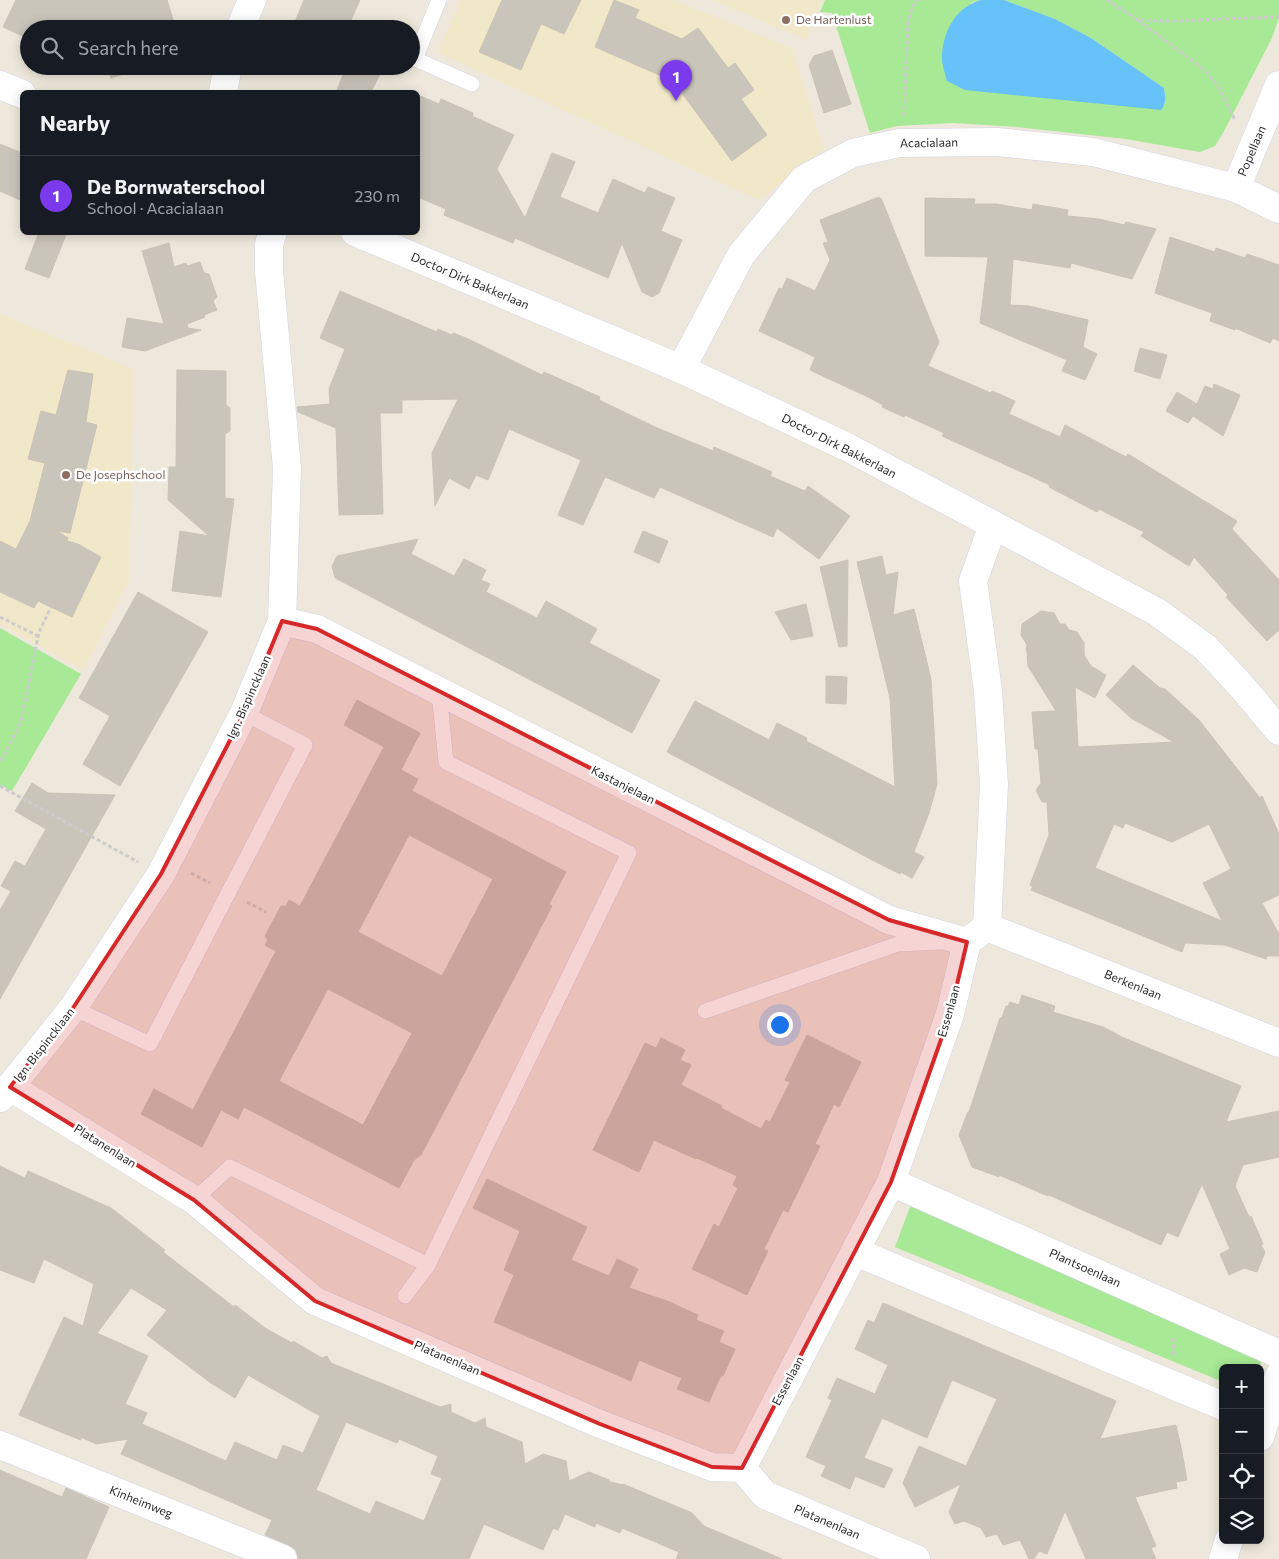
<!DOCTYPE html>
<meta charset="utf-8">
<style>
body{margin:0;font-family:Commissioner,sans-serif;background:#20242c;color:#f1f3f6}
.controls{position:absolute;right:15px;bottom:15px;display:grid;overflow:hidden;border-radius:8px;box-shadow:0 2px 12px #0003}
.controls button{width:45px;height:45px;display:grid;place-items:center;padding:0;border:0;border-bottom:1px solid #363941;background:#171b24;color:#f1f3f6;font:25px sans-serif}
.you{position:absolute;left:779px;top:1024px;width:18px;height:18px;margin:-12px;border:4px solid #fff;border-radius:50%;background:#1a73e8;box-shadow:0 0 0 8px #1a73e833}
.badge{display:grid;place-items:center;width:32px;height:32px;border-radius:50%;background:#7c3aed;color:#fff;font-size:16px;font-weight:700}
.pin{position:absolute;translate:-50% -41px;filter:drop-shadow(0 1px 2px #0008)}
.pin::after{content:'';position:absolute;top:26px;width:18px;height:15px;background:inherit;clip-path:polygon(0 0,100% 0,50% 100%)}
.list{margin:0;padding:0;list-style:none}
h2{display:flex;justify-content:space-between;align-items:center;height:65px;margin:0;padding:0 20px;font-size:21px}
h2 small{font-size:16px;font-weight:400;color:#9ea1a6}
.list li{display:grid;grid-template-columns:32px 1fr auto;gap:15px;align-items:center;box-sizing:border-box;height:80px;padding:0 20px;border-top:1px solid #363941}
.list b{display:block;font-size:19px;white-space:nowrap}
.list p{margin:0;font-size:16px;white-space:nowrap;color:#9ea1a6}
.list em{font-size:16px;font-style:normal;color:#9ea1a6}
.icon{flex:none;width:28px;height:28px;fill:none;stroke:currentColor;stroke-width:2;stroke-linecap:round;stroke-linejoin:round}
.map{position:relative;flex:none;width:1279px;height:1559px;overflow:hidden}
.search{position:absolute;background:#171b24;box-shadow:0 2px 12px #0003;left:20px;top:20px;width:400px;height:55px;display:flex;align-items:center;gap:12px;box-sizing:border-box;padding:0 18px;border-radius:28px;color:#9ea1a6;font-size:19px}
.panel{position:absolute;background:#171b24;box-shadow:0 2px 12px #0003;left:20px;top:90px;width:400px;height:145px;border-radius:8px}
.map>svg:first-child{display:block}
</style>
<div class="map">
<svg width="1279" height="1559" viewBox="0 0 1279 1559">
<rect width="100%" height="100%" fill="#eee8dc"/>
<!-- education -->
<g fill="#f1e8ca">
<polygon points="460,0 674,0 792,48 824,150 759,200 438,53"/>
<polygon points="711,0 822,0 807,40"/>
<polygon points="0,314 134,369 129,581 84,671 0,624"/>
</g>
<!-- green -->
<g fill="#a7e994">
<polygon points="825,0 981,0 970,3 1164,106 1165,99 1164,88 1091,38 1055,19 1004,0 1279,0 1279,17 1272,38 1223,133 1215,146 1200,152 1126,139 1017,127 953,123 897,126 870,133 832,13 820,12"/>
<polygon points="0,628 81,674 12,791 0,785"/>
<polygon points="913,1199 1262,1361 1259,1368 1223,1368 1223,1382 895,1247"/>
</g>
<!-- water -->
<path fill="#66c2f8" d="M981,0H1004L1055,19L1091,38L1164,88C1165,96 1167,103 1161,110L965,90L947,81C945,73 942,65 942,58C942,32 956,7 981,0Z"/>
<!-- building -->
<g fill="#c9c5bb" stroke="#c9c4b5" fill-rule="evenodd">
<polygon points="16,0 167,0 176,29 29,29 29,39 3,27"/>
<polygon points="304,0 360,0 347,29 292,29"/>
<polygon points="502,0 581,0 564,34 541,24 521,70 479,52"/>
<polygon points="614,0 639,10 635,18 682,39 698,28 728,68 735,63 754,90 741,99 767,135 732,161 673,81 595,47"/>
<polygon points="832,50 851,104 824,113 809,65 814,56"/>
<polygon points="107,66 149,66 111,78"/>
<polygon points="347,66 378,66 375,72 380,74 371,92 336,92"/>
<polygon points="418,95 439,104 441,99 473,113 472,116 514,135 497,169 525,218 552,153 575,162 560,197 598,213 613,179 645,193 648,187 675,198 661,231 682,240 659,293 652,297 642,292 622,243 608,278 515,238 513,243 444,215 446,209 418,197"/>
<polygon points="0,144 22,153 22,201 0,191"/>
<polygon points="879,197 880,199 881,198 939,342 928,366 991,393 992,391 1015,401 1009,414 1060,437 1065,425 1126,457 1128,454 1237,521 1232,529 1279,580 1279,630 1267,641 1226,597 1228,595 1194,557 1189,566 1141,536 1144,532 1099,509 1097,512 1049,487 1050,485 942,436 944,433 905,415 904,417 882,407 883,405 868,397 810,370 815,357 759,331 779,288 782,289 787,278 815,291 830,260 823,243 828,242 820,220"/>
<polygon points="925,198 975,199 974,204 996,204 1032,210 1033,204 1068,210 1067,216 1099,219 1124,225 1126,222 1156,229 1132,279 1071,263 1070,268 1013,259 1010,305 1029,306 1088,320 1083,347 1097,354 1085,380 1062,371 1067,360 980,323 988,257 925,256"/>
<polygon points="39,232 67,232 49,278 25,269"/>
<polygon points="1170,237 1215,252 1216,248 1245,258 1247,254 1279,265 1279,341 1273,338 1270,343 1235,328 1235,330 1210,321 1212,313 1155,293"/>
<polygon points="169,243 174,267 186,263 187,266 200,262 204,273 209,274 217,297 213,301 217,310 204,315 205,317 187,324 188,328 201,330 145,351 122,347 127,318 164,324 142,251"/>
<polygon points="340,291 437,332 438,329 452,335 453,333 466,338 542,375 544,372 600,397 599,400 655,427 713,451 714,447 772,472 770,476 805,491 808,486 850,516 819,559 777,528 773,537 660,487 654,498 605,477 583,525 558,515 581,460 509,429 488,480 476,475 469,489 449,478 435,506 432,453 458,399 402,400 402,413 380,413 383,514 339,515 336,428 298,412 297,407 330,404 329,389 345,349 320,338"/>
<polygon points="1140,348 1167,355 1160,379 1134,371"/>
<polygon points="68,370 93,374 86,422 97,425 70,533 57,531 68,538 67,541 78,544 101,557 72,617 38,601 34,608 0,592 0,541 16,549 30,521 45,463 28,459 41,411 56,415"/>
<polygon points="177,370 226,371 226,405 230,408 230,431 225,434 225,498 234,499 221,597 172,591 180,531 209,536 168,500 169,467 176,467"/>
<polygon points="1214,384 1240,395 1223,436 1193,416 1188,423 1166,411 1177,392 1197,404 1205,386 1213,389"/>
<polygon points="643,531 668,541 659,563 634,552"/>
<polygon points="418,539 411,554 454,576 464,559 486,570 481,580 490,584 486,592 537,618 546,601 597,629 589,643 660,680 632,733 335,578 332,566 337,556"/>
<polygon points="882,556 886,575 898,572 893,615 914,609 931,679 937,784 929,813 914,852 924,857 912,878 901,872 900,874 878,863 667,752 695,701 769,740 777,723 807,738 806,741 895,787 890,698 857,562"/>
<polygon points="848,560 847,646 839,647 820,567"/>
<polygon points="138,592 208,632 120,786 83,764 110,716 79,698"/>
<polygon points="806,604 813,636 791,640 775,612"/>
<path d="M1041,611L1054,613L1060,624H1065L1069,630L1077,632L1084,643V655L1091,666L1106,675L1095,698L1075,687L1078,747L1174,742L1131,718L1106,695L1133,665L1160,688L1165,689L1199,720L1260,798L1262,796L1279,834V895L1262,903L1279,934V956H1267L1266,959L1225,945L1185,943L1182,952L1031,890L1033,887L1030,885L1049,835L1047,802H1042L1036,790L1041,783L1038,749H1035L1032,712L1056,711L1028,666L1027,652L1026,650L1027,645L1021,635L1022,624ZM1125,823L1172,842L1209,824L1231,869L1203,883L1222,921L1095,868L1114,824L1123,828Z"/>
<polygon points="826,676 847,677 846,704 826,703"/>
<path d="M357,700L420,733L401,770L418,779L412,791L566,872L549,904L552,906L421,1155L414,1160L399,1188L244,1107L238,1119L221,1110L202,1147L141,1114L154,1089L193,1110L276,951L265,945L268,940L265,936L281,906H286L289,900L300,906L384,747L344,725ZM409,835L493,879L442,976L358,932ZM328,989L412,1033L363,1125L279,1081Z"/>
<polygon points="32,783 48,793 115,795 0,999 0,910 11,891 1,886 15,861 25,866 46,829 15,811"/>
<polygon points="1022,995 1055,1006 1053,1012 1103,1027 1124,1038 1241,1086 1226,1122 1279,1111 1279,1157 1243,1165 1235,1186 1249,1217 1251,1216 1263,1244 1261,1245 1265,1252 1257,1272 1244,1268 1229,1275 1220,1254 1230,1249 1202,1184 1178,1237 1167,1232 1161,1245 1049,1195 1048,1196 999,1175 999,1177 972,1167 959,1135 968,1112 969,1112 1000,1018 1002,1018 1006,1006 1008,1006 1010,1002 1019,1005"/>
<polygon points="807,1035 861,1062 839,1107 834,1104 815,1144 820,1146 788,1212 783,1210 764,1249 768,1251 747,1295 692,1269 714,1224 719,1227 738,1188 733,1185 737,1176 697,1158 696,1159 654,1140 639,1172 593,1150 645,1043 656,1048 661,1038 685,1050 680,1060 691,1065 681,1085 722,1106 721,1108 761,1129 766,1120 770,1122 790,1082 785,1080"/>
<path d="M0,1166L25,1178L28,1171L111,1208L165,1250L163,1252L234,1307L235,1305L265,1328L292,1343L293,1341L322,1358L327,1356L331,1363L440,1407L451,1404V1412L475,1423L485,1418L486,1427L522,1442L525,1464L543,1454L566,1461L569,1481L589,1472L609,1480L610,1482L623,1485V1484L692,1513L704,1526L782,1559H676L679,1552L622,1528L620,1533L596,1523L595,1527L565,1514L558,1530L553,1528L543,1550L484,1524L469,1559H298L296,1550L289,1545L265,1535L272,1520L121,1454L128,1439L96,1444L81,1437V1440L68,1435L19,1415L64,1317L83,1326L94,1284L44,1259L34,1283L0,1270ZM131,1288L167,1310L147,1335L211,1383L235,1398L248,1375L320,1416L303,1453L283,1445L277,1460L235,1442L226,1461L142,1424L147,1413L125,1404L148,1356L97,1333ZM346,1422L397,1443L399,1439L438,1456L431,1474L442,1478L424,1521L376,1501L370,1514L316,1490Z"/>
<polygon points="487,1179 587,1227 571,1260 609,1276 617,1259 638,1269 629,1288 667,1301 698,1315 696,1320 724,1331 719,1342 735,1349 723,1376 721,1375 709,1402 677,1389 682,1378 639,1360 631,1381 494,1322 514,1275 504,1270 520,1231 473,1208"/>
<polygon points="883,1303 1116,1401 1100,1439 1176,1425 1182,1452 1187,1480 1176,1482 1177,1488 1135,1497 1156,1546 1151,1548 1156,1559 1086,1559 1065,1511 1047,1554 1039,1551 1034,1559 1029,1559 1020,1540 1003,1545 997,1534 986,1537 981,1528 964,1521 955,1524 949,1512 961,1484 915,1507 903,1483 919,1446 966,1466 997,1399 952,1380 927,1438 882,1418 864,1458 893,1469 884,1488 855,1476 850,1489 821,1476 826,1466 806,1457 832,1400 828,1398 837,1378 875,1394 888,1365 855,1349 868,1320 874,1323"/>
<polygon points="0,1470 62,1497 66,1488 109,1507 86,1559 0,1559"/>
</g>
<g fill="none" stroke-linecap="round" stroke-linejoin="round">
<defs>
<g id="lane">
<polyline points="439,0 415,59 472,84"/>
<polyline points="73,1008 150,1044 305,745 244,713"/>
<polyline points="705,1011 898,944 941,942"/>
<polyline points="194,1200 230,1167 428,1265 629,853 446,762 439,692"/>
<polyline points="405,1296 428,1265"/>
</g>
<g id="street">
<polyline points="240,29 252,0"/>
<polyline points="0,85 22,94"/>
<polyline points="223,92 228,66"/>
<polyline points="1236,188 1279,85"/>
<polyline points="355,232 681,369 847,447 1157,612 1206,648 1243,688 1279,731"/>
<polyline points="681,369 741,255 804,179 853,153 899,143 997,142 1093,152 1236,188 1279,209"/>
<polyline points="282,621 317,629 889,920 967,942"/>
<polyline points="987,927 1279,1043"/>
<polyline points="10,1087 194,1200 315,1301 600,1424 712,1467 742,1468 765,1495 916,1559"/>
<polyline points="0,1098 10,1087 73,1008 161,874 244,713 282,621 287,468 269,271 269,244 273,232"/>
<polyline points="891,1182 1279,1354"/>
<polyline points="856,1252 1223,1406"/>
<polyline points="1260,1437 1279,1376"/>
<polyline points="0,1445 283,1559"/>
<polyline points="742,1468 891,1182 950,1014 967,942 987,927 994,785 988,691 973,581 993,525"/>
<polyline points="1223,1559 1229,1540"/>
</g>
</defs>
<!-- lane casing -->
<use href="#lane" stroke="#d1d2e5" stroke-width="16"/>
<!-- street casing -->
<use href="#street" stroke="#d1d2e5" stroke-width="29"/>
<!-- path -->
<g stroke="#ccc" stroke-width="3" stroke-dasharray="4 2.5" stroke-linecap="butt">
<polyline points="1107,0 1138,20 1169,21 1279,17"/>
<polyline points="1138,20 1202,68 1218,86 1235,120"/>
<polyline points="904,116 908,20 914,4 919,0"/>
<polyline points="0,617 38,636"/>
<polyline points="0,761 6,752 21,721 39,632 51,607"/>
<polyline points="0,786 138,862"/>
<polyline points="191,873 210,883"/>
<polyline points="247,902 266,912"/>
<polyline points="1173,1338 1174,1357"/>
</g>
<!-- lane -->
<use href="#lane" stroke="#fff" stroke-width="15"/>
<!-- street -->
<use href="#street" stroke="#fff" stroke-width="28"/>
</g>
<!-- marked area -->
<path fill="#d62828" fill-opacity="0.2" stroke="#d62828" stroke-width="4" stroke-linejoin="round" d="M282,621L317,629L889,920L967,942L950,1014L891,1182L742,1468L712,1467L600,1424L315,1301L194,1200L10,1087L73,1008L161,874L244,713Z"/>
<!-- markers -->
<g fill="#8d6e63" stroke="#fff" stroke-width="2">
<circle cx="786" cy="20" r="5"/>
<circle cx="66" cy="475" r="5"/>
</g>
<g text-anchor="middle" stroke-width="5" stroke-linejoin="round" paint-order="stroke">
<!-- education labels -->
<g font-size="12" fill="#785e54" stroke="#fff" text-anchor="start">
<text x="796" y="24">De Hartenlust</text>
<text x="76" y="479">De Josephschool</text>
</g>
<!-- street labels -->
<g font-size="12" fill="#2b2b2b" stroke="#fff">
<text transform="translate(929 143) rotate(-1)" y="4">Acacialaan</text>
<text transform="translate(1252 151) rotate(-67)" y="4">Popellaan</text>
<text transform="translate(470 281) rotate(23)" y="4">Doctor Dirk Bakkerlaan</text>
<text transform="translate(839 446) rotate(27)" y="4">Doctor Dirk Bakkerlaan</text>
<text transform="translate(249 697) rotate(-66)" y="4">Ign. Bispincklaan</text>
<text transform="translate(623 785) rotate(27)" y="4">Kastanjelaan</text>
<text transform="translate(1133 985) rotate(22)" y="4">Berkenlaan</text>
<text transform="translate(949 1011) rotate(-74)" y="4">Essenlaan</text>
<text transform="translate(44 1045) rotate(-52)" y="4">Ign. Bispincklaan</text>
<text transform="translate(105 1146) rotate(32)" y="4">Platanenlaan</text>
<text transform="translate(1085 1268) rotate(24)" y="4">Plantsoenlaan</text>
<text transform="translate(447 1358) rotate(23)" y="4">Platanenlaan</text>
<text transform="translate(788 1381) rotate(-62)" y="4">Essenlaan</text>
<text transform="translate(141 1502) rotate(22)" y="4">Kinheimweg</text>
<text transform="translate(827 1522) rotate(23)" y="4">Platanenlaan</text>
</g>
</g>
</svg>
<div class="controls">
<button>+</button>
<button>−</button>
<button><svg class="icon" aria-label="locate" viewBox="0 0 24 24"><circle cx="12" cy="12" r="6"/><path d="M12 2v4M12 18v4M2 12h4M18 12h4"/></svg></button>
<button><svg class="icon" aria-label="layers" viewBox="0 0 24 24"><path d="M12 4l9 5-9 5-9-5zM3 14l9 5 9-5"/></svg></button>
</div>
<div class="you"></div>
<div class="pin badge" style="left:676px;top:101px">1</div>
<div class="search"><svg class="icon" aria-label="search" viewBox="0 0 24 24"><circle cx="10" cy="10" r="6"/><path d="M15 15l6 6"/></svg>Search here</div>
<section class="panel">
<h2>Nearby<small></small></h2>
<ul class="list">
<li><span class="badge">1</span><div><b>De Bornwaterschool</b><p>School · Acacialaan</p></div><em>230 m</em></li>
</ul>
</section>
</div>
